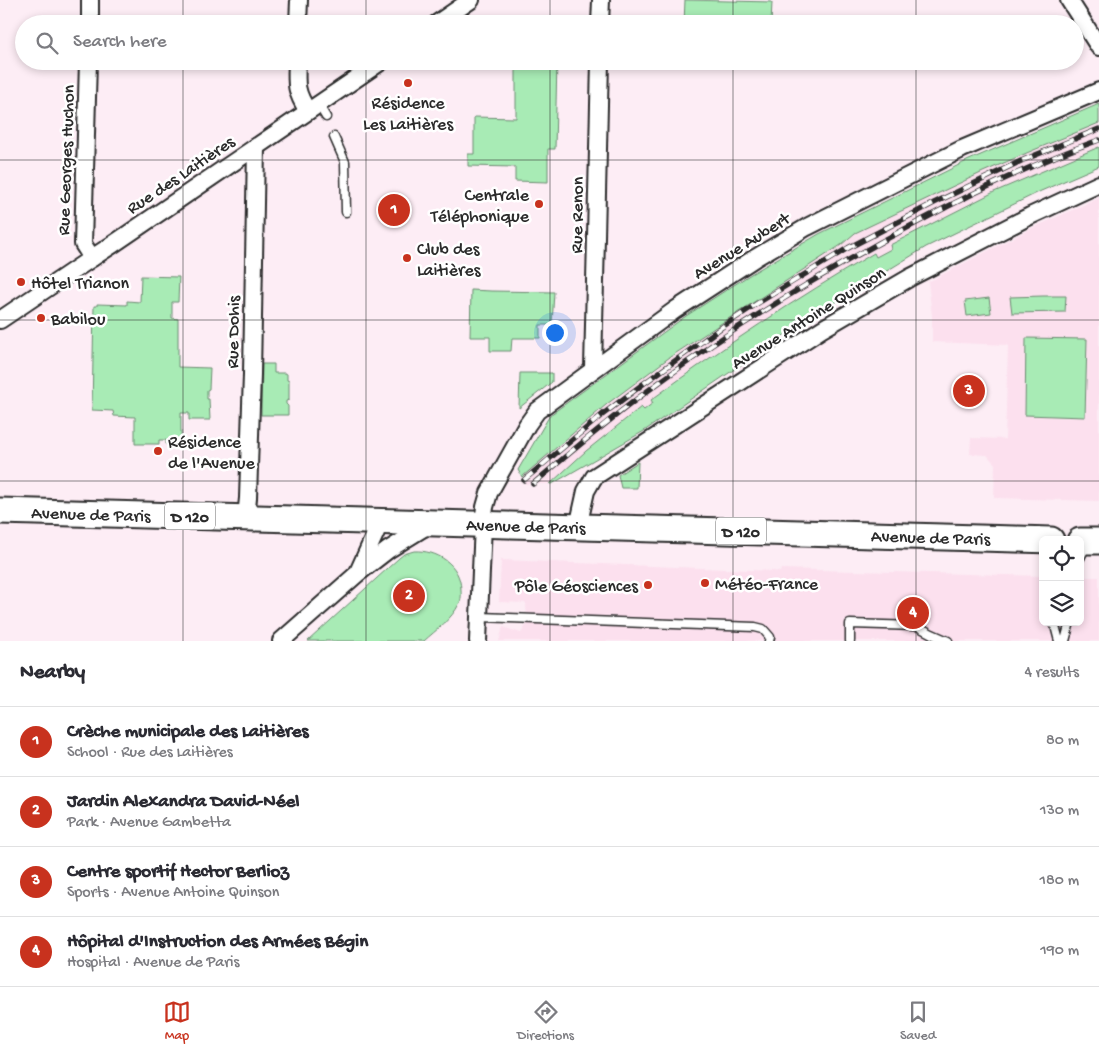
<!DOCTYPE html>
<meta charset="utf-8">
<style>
body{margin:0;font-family:"Gochi Hand",sans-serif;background:#f7f7f7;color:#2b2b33}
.controls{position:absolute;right:15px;bottom:15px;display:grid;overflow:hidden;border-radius:8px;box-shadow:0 2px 8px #0003}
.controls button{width:45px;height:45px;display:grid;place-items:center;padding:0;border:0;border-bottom:1px solid #e1e1e2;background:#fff;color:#2b2b33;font:25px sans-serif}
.you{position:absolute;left:554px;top:332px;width:18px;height:18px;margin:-12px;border:4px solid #fff;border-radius:50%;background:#1a73e8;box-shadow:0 0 0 8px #1a73e833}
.badge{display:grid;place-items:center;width:32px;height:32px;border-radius:50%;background:#c8321e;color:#fff;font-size:16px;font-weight:700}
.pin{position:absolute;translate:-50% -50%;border:2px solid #fff;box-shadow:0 1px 5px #0006}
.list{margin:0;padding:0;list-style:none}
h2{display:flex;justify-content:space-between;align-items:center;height:65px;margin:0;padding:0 20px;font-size:21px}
h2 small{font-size:16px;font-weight:400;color:#7c7c81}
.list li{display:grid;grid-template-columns:32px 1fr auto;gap:15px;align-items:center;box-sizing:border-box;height:70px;padding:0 20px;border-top:1px solid #e1e1e2}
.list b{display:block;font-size:19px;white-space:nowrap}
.list p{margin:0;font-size:16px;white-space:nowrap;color:#7c7c81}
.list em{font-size:16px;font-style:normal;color:#7c7c81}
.icon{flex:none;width:28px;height:28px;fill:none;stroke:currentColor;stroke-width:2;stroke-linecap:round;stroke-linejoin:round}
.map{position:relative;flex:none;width:1099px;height:641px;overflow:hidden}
.search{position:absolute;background:#fff;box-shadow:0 2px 8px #0003;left:15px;right:15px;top:15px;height:55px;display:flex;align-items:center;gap:12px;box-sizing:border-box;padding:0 18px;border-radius:28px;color:#7c7c81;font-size:19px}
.sheet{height:345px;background:#fff}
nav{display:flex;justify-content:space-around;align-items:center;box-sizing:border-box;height:70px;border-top:1px solid #e1e1e2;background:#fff;font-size:14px;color:#7c7c81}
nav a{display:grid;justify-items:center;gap:2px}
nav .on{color:#c8321e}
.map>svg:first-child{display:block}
</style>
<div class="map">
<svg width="1099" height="641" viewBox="0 0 1099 641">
<rect width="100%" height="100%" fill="#fdedf5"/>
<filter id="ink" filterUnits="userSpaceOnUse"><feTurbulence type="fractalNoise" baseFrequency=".02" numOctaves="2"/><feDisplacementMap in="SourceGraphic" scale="10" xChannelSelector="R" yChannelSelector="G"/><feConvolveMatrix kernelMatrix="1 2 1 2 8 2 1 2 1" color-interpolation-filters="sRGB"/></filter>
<g filter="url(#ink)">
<!-- built -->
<g fill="#fce0ee">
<polygon points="1099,104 1099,166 1041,191 926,247 819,305 562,474 550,484 526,484 518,470 751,274 819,234 969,160"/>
<polygon points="1099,198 1099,501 994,498 995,464 987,455 970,454 971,438 1005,439 1008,345 932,342 932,316 928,282 1028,230"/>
<polygon points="501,560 774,571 780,572 781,569 1043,576 1043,622 1080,622 1080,577 1099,577 1099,641 499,641 503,627 521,633 527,624 526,603 499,602"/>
</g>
<!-- green -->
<g fill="#a8ebb5" stroke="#6a8b70">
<polygon points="685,0 772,2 771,24 684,24"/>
<polygon points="516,61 557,61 555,149 548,149 548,182 515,181 515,167 468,166 468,154 474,154 474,117 516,118"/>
<polygon points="1099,104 1099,123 1029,152 983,172 855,233 841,245 670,357 607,404 522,477 518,470 550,415 686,316 751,274 819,234 969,160"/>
<path d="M1099,147V166L1041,191L926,247L808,319L644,431L552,484H550L586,451L641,407L644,410L653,403L651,400C723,347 797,298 874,253L876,257L891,249L890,245L994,192Z"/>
<polygon points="141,276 179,277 178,302 172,302 172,318 178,319 178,367 210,368 209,389 207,390 207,399 209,399 210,420 189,420 189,413 181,413 181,445 166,445 166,440 159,440 159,444 135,444 135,417 114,416 113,411 92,410 94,306 97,306 97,304 127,305 127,301 140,302"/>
<polygon points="471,290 491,291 554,292 552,325 540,325 540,338 512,338 511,351 490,351 490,337 470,337"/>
<polygon points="1043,296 1066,296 1065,312 1012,313 1010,297"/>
<polygon points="989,298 991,313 967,316 965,301"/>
<polygon points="1026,338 1087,339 1085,417 1025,415"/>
<polygon points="262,364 274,364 274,373 285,373 287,374 287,380 289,381 289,400 286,401 286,404 288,406 288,415 261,415"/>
<polygon points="520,373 552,373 552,382 519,408"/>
<polygon points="638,462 637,488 621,488 618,475"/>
<path d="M414,551C437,550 460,564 461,589C461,593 462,600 459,604C452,619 436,630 424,641H308L399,558L404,554Z"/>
</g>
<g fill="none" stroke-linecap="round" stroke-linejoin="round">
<defs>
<g id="lane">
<polyline points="318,104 326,117"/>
<polyline points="334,137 345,162 346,212"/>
<polyline points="1080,558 1087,544"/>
<polyline points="479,617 755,627 763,629 770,637 769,641"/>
<polyline points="1054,622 1059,641"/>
<polyline points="850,641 850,624 917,626 932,634 948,641"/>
<polyline points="1065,641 1070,622"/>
</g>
<g id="street">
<polyline points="1069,0 1099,47"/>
<polyline points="90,24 90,0"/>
<polyline points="298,24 299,0"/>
<polyline points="436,24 471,0"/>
<polyline points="600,24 601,0"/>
<polyline points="88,61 83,244 92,258"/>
<path d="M297,61C296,83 295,92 308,111"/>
<polyline points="0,320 92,258 112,245 382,61"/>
<polyline points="593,369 600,61"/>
<polyline points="246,518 248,498 252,374 256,147"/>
<polyline points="578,527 586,491 594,477 822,329 911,277 1030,216 1099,184"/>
<polyline points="358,572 381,521"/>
<polyline points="281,641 357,574 388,550 430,524"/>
<polyline points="478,641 483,524 485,507 489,493 527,425 537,411 675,310 755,258 807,227 962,149 1099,91"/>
</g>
<g id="primary">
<path id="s1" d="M0,511L1051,540"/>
<polyline points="1080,541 1099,541"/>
</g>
</defs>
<!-- lane casing -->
<use href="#lane" stroke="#2b2b2b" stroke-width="11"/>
<!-- street casing -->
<use href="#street" stroke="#2b2b2b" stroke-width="20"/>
<!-- primary casing -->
<use href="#primary" stroke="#2b2b2b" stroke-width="29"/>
<!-- lane -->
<use href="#lane" stroke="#fff" stroke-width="8"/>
<!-- street -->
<use href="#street" stroke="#fff" stroke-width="16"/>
<!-- primary -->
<use href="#primary" stroke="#fff" stroke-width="25"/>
<defs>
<g id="rail">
<polyline points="524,480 602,415 643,384 722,327 758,303 802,276 848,248 934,203 1021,161 1099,129"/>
<path d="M533,484C573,450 614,415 657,384C740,323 828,269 920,221C978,190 1037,162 1099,140"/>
</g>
</defs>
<!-- rail casing -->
<use href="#rail" stroke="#2b2b2b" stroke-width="5.5"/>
<!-- rail -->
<use href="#rail" stroke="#fff" stroke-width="4" stroke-dasharray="11" stroke-linecap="butt"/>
</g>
</g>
<!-- grid -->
<path fill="none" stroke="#2b2b2b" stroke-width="1" stroke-opacity="0.55" d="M183,0V24M366,0V24M550,0V24M733,0V24M916,0V24M183,61V641M366,61V641M550,61V641M733,61V641M916,61V641M0,160H1099M0,320H1099M0,481H1099"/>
<!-- markers -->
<g fill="#c8321e" stroke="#fff" stroke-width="2">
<circle cx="408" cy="83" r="5"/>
<circle cx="539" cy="204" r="5"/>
<circle cx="407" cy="258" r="5"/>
<circle cx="21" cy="282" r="5"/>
<circle cx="41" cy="318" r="5"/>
<circle cx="158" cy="451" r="5"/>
<circle cx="705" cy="583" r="5"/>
<circle cx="648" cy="585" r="5"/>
</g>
<g text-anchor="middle" stroke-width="5" stroke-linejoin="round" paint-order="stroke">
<!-- shield labels -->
<g fill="#fff" stroke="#6b6b6b" stroke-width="1">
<rect x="165" y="502.5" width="50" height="27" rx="4"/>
<rect x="716" y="517.5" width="50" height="27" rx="4"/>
</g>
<g font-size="16" font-weight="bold" fill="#2b2b2b">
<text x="190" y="522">D 120</text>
<text x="741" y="537">D 120</text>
</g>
<!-- poi labels -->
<g font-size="18" fill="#2b2b2b" stroke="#fff" text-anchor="start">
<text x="408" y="108" text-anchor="middle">Résidence<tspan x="408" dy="21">Les Laitières</tspan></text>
<text x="529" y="200" text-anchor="end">Centrale<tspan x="529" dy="21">Téléphonique</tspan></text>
<text x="417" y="254">Club des<tspan x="417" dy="21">Laitières</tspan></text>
<text x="31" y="288">Hôtel Trianon</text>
<text x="51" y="324">Babilou</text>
<text x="168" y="447">Résidence<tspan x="168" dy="21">de l'Avenue</tspan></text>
<text x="715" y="589">Météo-France</text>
<text x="638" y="591" text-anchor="end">Pôle Géosciences</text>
</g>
<!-- street labels -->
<g font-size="18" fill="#2b2b2b" stroke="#fff">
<text transform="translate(65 160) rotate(-88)" y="6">Rue Georges Huchon</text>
<text transform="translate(180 174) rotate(-34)" y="6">Rue des Laitières</text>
<text transform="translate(576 215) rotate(-89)" y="6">Rue Renon</text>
<text transform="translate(741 245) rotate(-32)" y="6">Avenue Aubert</text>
<text transform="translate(808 317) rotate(-32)" y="6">Avenue Antoine Quinson</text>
<text transform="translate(232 332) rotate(-89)" y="6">Rue Dohis</text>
<text dy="6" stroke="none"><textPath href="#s1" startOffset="91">Avenue de Paris</textPath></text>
<text dy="6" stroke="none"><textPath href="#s1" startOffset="526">Avenue de Paris</textPath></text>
<text dy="6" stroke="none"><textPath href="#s1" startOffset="931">Avenue de Paris</textPath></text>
</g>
</g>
</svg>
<div class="controls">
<button><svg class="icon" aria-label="locate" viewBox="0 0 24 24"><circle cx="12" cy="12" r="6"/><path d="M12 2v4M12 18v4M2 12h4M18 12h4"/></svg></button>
<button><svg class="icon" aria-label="layers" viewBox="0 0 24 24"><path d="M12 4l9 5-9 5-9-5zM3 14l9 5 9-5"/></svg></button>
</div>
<div class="you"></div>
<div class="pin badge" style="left:394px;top:210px">1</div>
<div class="pin badge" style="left:409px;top:596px">2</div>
<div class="pin badge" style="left:969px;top:391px">3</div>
<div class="pin badge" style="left:913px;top:613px">4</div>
<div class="search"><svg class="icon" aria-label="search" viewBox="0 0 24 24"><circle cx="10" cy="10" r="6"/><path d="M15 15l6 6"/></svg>Search here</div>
</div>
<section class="sheet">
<h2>Nearby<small>4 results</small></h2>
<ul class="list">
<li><span class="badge">1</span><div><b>Crèche municipale des Laitières</b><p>School · Rue des Laitières</p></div><em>80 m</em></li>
<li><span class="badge">2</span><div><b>Jardin Alexandra David-Néel</b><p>Park · Avenue Gambetta</p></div><em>130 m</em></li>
<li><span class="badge">3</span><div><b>Centre sportif Hector Berlioz</b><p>Sports · Avenue Antoine Quinson</p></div><em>180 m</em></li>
<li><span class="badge">4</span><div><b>Hôpital d'Instruction des Armées Bégin</b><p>Hospital · Avenue de Paris</p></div><em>190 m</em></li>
</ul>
</section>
<nav>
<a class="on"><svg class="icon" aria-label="map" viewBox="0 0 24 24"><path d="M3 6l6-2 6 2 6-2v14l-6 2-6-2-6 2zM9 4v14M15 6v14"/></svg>Map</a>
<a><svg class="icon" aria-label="directions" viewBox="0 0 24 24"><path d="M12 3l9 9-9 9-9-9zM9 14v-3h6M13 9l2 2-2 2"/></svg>Directions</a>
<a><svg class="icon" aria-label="saved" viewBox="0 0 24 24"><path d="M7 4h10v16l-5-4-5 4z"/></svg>Saved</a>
</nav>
